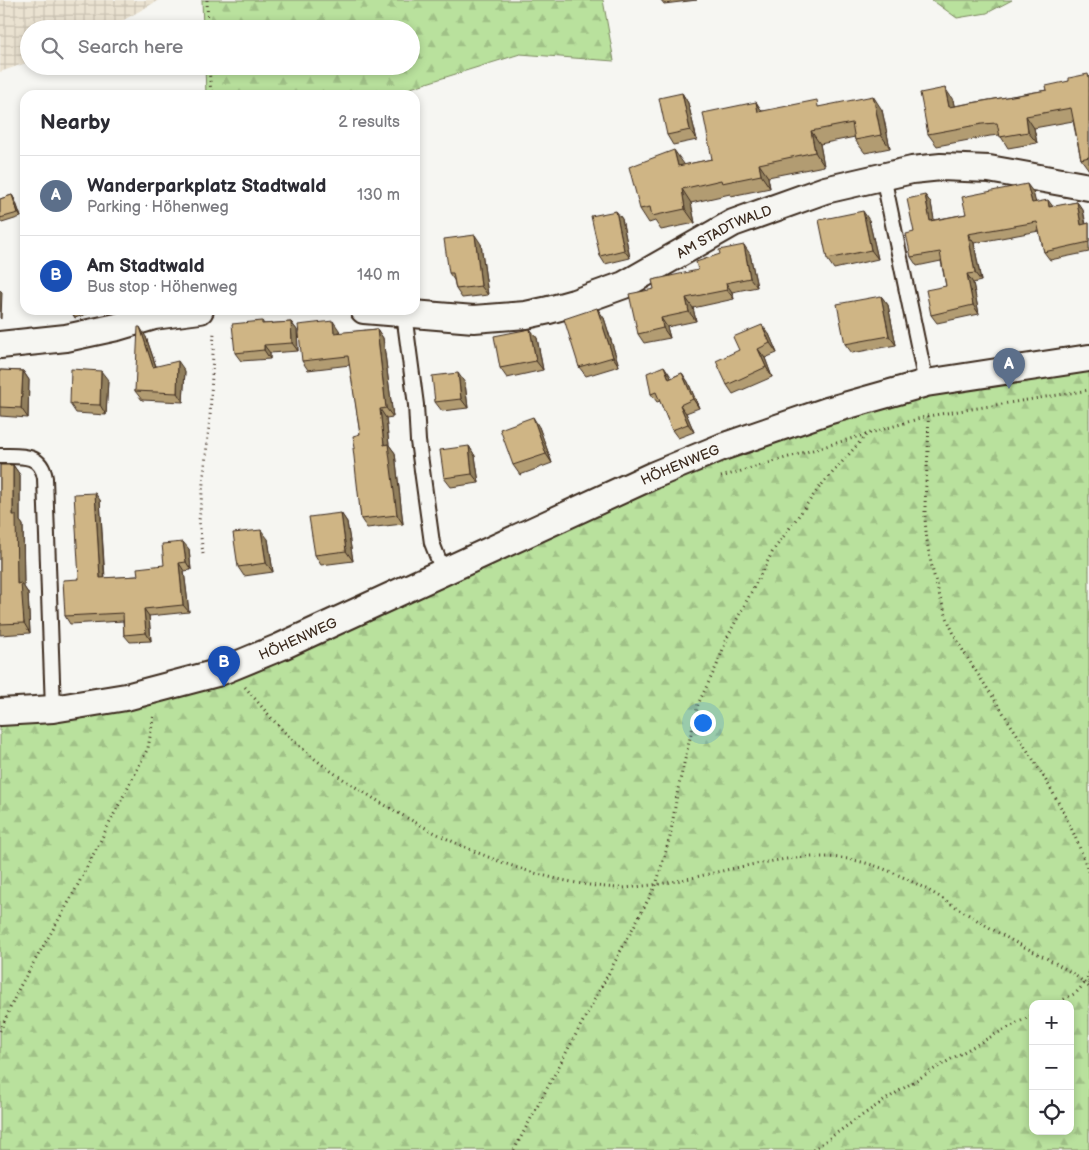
<!DOCTYPE html>
<meta charset="utf-8">
<style>
body{margin:0;font-family:"Balsamiq Sans",sans-serif;background:#f2f2f3;color:#2b2b33}
.controls{position:absolute;right:15px;bottom:15px;display:grid;overflow:hidden;border-radius:10px;box-shadow:0 2px 8px #0003}
.controls button{width:45px;height:45px;display:grid;place-items:center;padding:0;border:0;border-bottom:1px solid #e1e1e2;background:#fff;color:#2b2b33;font:25px sans-serif}
.you{position:absolute;left:702px;top:722px;width:18px;height:18px;margin:-12px;border:4px solid #fff;border-radius:50%;background:#1a73e8;box-shadow:0 0 0 8px #1a73e833}
.badge{display:grid;place-items:center;width:32px;height:32px;border-radius:50%;background:#d1495b;color:#fff;font-size:16px;font-weight:700}
.pin{position:absolute;translate:-50% -41px;filter:drop-shadow(0 1px 2px #0008)}
.pin::after{content:'';position:absolute;top:26px;width:18px;height:15px;background:inherit;clip-path:polygon(0 0,100% 0,50% 100%)}
.list{margin:0;padding:0;list-style:none}
h2{display:flex;justify-content:space-between;align-items:center;height:65px;margin:0;padding:0 20px;font-size:21px}
h2 small{font-size:16px;font-weight:400;color:#7c7c81}
.list li{display:grid;grid-template-columns:32px 1fr auto;gap:15px;align-items:center;box-sizing:border-box;height:80px;padding:0 20px;border-top:1px solid #e1e1e2}
.list b{display:block;font-size:19px;white-space:nowrap}
.list p{margin:0;font-size:16px;white-space:nowrap;color:#7c7c81}
.list em{font-size:16px;font-style:normal;color:#7c7c81}
.icon{flex:none;width:28px;height:28px;fill:none;stroke:currentColor;stroke-width:2;stroke-linecap:round;stroke-linejoin:round}
.map{position:relative;flex:none;width:1089px;height:1150px;overflow:hidden}
.search{position:absolute;background:#fff;box-shadow:0 2px 8px #0003;left:20px;top:20px;width:400px;height:55px;display:flex;align-items:center;gap:12px;box-sizing:border-box;padding:0 18px;border-radius:28px;color:#7c7c81;font-size:19px}
.panel{position:absolute;background:#fff;box-shadow:0 2px 8px #0003;left:20px;top:90px;width:400px;height:225px;border-radius:15px}
.map>svg:first-child{display:block}
</style>
<div class="map">
<svg width="1089" height="1150" viewBox="0 0 1089 1150">
<defs>
<pattern id="industrial-grid" width="8" height="8" patternUnits="userSpaceOnUse" patternTransform="scale(1.25)"><rect width="8" height="8" fill="#eae2d1"/><path d="M0 4h8M4 0v8" fill="none" stroke="#cac2b3"/></pattern>
<pattern id="forest-firs" width="22" height="20" patternUnits="userSpaceOnUse" patternTransform="scale(1.25)"><rect width="22" height="20" fill="#b9e19d"/><path d="M5 1l3.5 6h-7zM16 11l3.5 6h-7z" fill="#a0c187"/></pattern>
</defs>
<rect width="100%" height="100%" fill="#f6f6f2"/>
<filter id="ink" filterUnits="userSpaceOnUse"><feTurbulence type="fractalNoise" baseFrequency=".02" numOctaves="2"/><feDisplacementMap in="SourceGraphic" scale="10" xChannelSelector="R" yChannelSelector="G"/><feConvolveMatrix kernelMatrix="1 2 1 2 8 2 1 2 1" color-interpolation-filters="sRGB"/></filter>
<g filter="url(#ink)">
<!-- industrial -->
<polygon fill="url(#industrial-grid)" points="0,0 159,0 108,29 29,29 29,62 0,72"/>
<!-- forest -->
<g fill="url(#forest-firs)" stroke="#7a865e" fill-rule="evenodd">
<polygon points="202,0 603,0 614,61 520,54 388,95 206,95 205,66 411,66 411,29 203,29"/>
<polygon points="932,0 1012,0 987,13 957,18"/>
<path d="M1089,358V1150H0V712L126,697L827,411ZM1033,1004H1070V1131H1033Z"/>
</g>
<g fill="none" stroke-linecap="round" stroke-linejoin="round">
<defs>
<g id="lane">
<polyline points="883,176 926,383"/>
<polyline points="404,314 416,405 418,441 432,543 443,571"/>
<path d="M0,456C21,456 41,453 45,478L53,709"/>
</g>
<g id="street">
<path id="s1" d="M364,310L474,319L526,315L549,310L574,303L624,285L733,223L825,190L912,170L941,167L989,169L1089,187"/>
<polyline points="0,345 66,338 117,327 154,316 200,310"/>
<path id="s2" d="M0,712L53,709L126,697L217,673L280,647L654,475L722,447L827,411L926,383L1089,358"/>
</g>
</defs>
<!-- lane casing -->
<use href="#lane" stroke="#3b2a1e" stroke-width="18"/>
<!-- street casing -->
<use href="#street" stroke="#3b2a1e" stroke-width="30"/>
<!-- path -->
<g stroke="#3b2a1e" stroke-width="3" stroke-dasharray="1 4" stroke-linecap="butt">
<polyline points="207,0 208,29"/>
<polyline points="209,66 211,95"/>
<path d="M928,416C930,447 925,480 925,511C925,545 934,580 945,612C955,642 974,668 991,694C1028,752 1069,809 1089,874"/>
<polyline points="721,477 928,416 1089,390"/>
<polyline points="203,554 199,521 210,417 214,331"/>
<path d="M245,687C263,708 281,731 303,749C324,768 349,783 373,798C447,843 531,883 619,888C627,888 635,887 643,886C685,882 726,868 768,862C794,857 822,855 848,859C906,869 954,908 1004,936C1033,953 1065,964 1089,987"/>
<polyline points="1085,983 1089,973"/>
<polyline points="1055,1004 1076,993 1085,983 1089,982"/>
<polyline points="0,1031 19,988 70,900 148,748 154,714"/>
<polyline points="514,1150 656,885 670,837 678,789 698,704 717,665 728,636 773,551 818,489 867,434"/>
<path d="M813,1150C883,1099 956,1053 1033,1015"/>
</g>
<!-- lane -->
<use href="#lane" stroke="#f6f6f2" stroke-width="14"/>
<!-- street -->
<use href="#street" stroke="#f6f6f2" stroke-width="26"/>
</g>
<!-- wall -->
<g fill="#b29c72" stroke="#3b2a1e">
<polygon points="661,0 697,0 664,4"/>
<polygon points="1089,76 1089,170 1081,159 1073,121 1034,128 1037,143 1008,148 1000,135 990,136 937,146 928,134 953,100 954,106 1047,90 1069,81"/>
<polygon points="682,93 688,103 697,140 673,145 667,135"/>
<polygon points="756,102 762,111 821,107 882,110 890,148 865,153 855,140 855,137 820,144 824,166 768,177 770,188 731,196 730,194 691,203 695,223 661,230 655,221 649,223 640,209 684,164 684,165 712,159"/>
<polygon points="1033,192 1035,202 1053,207 1077,202 1083,210 1086,224 1089,223 1089,252 1050,260 1044,252 1039,231 974,243 981,281 973,283 979,314 937,323 931,315 946,286 941,261 917,266 911,257 914,232 925,195 931,203 934,220 966,214"/>
<polygon points="12,195 15,200 21,217 2,223 0,220 0,199"/>
<polygon points="616,211 622,219 630,258 605,264 600,256"/>
<polygon points="869,220 878,259 834,269 827,259"/>
<polygon points="481,244 488,295 462,298 456,289 454,280 449,273"/>
<polygon points="750,254 757,287 732,292 734,299 693,308 696,321 667,327 670,338 644,343 638,334 654,289 698,270"/>
<polygon points="881,296 888,305 896,345 852,353 845,344"/>
<polygon points="70,310 99,310 75,318"/>
<polygon points="604,318 619,366 586,376 579,367"/>
<polygon points="262,321 264,324 291,322 297,330 298,351 270,353 270,359 241,361 235,353"/>
<polygon points="377,329 383,338 393,417 386,418 389,445 395,453 403,524 367,528 361,519 355,448 360,434 350,365 308,370 302,361 339,330 340,333"/>
<polygon points="530,329 537,338 543,370 507,378 500,368"/>
<polygon points="769,334 777,353 765,358 772,377 733,394 727,385 739,350"/>
<polygon points="146,337 156,366 185,371 183,402 142,400 135,391"/>
<polygon points="664,366 671,378 682,373 688,382 699,408 686,413 694,432 678,438 672,430 660,401 657,402 651,394"/>
<polygon points="0,370 23,371 29,380 28,418 0,416"/>
<polygon points="108,380 106,415 76,413 70,404"/>
<polygon points="465,383 468,408 442,411 435,402"/>
<polygon points="539,427 552,463 520,475 513,465"/>
<polygon points="469,446 475,456 479,483 451,487 444,478"/>
<polygon points="0,465 13,465 20,475 20,521 23,525 24,587 28,593 30,633 0,635"/>
<polygon points="100,500 105,578 138,576 164,565 189,549 191,570 184,571 189,612 149,616 151,641 130,642 124,635 123,621 70,624 65,616 79,579"/>
<polygon points="341,513 347,522 353,561 321,565 315,555"/>
<polygon points="268,539 273,572 244,576 238,567"/>
</g>
<!-- shaded-wall -->
<g fill="#917f5d" stroke="#3b2a1e">
<polygon points="945,88 953,100 957,119 949,107"/>
<polygon points="682,93 688,103 697,140 690,130"/>
<polygon points="873,96 882,110 890,148 881,135"/>
<polygon points="756,102 765,116 758,112"/>
<polygon points="1026,116 1034,128 1037,143 1028,132"/>
<polygon points="811,131 820,144 824,166 815,152"/>
<polygon points="674,150 684,164 687,179 678,166"/>
<polygon points="759,164 768,177 770,188 761,175"/>
<polygon points="1027,184 1033,192 1038,211 1032,203"/>
<polygon points="682,189 691,203 695,223 685,209"/>
<polygon points="12,195 15,200 21,217 18,213"/>
<polygon points="925,195 931,203 936,230 930,221"/>
<polygon points="1048,200 1054,208 1049,207"/>
<polygon points="1077,202 1083,210 1087,233 1081,225"/>
<polygon points="616,211 622,219 630,258 624,250"/>
<polygon points="863,211 869,220 878,259 871,250"/>
<polygon points="968,234 974,243 981,281 975,273"/>
<polygon points="475,235 481,244 488,295 481,286"/>
<polygon points="744,245 750,254 757,287 750,278"/>
<polygon points="967,274 973,283 979,314 973,305"/>
<polygon points="726,283 732,292 734,299 727,290"/>
<polygon points="0,290 2,292 1,319 0,318"/>
<polygon points="881,296 888,305 896,345 889,336"/>
<polygon points="686,298 693,308 696,321 689,312"/>
<polygon points="597,308 604,318 619,366 613,357"/>
<polygon points="661,318 667,327 670,338 663,328"/>
<polygon points="333,321 339,330 341,342 334,333"/>
<polygon points="291,322 297,330 298,351 292,343"/>
<polygon points="762,325 769,334 777,353 770,343"/>
<polygon points="140,327 146,337 159,376 153,367"/>
<polygon points="377,329 383,338 393,417 386,408"/>
<polygon points="530,329 537,338 543,370 536,361"/>
<polygon points="264,345 270,353 270,359 264,350"/>
<polygon points="758,349 765,358 772,377 766,367"/>
<polygon points="178,361 185,371 183,402 177,393"/>
<polygon points="664,366 670,375 675,388 669,379"/>
<polygon points="23,371 29,380 28,418 21,408"/>
<polygon points="101,371 108,380 106,415 100,405"/>
<polygon points="458,373 465,383 468,408 461,399"/>
<polygon points="682,373 688,382 699,408 693,399"/>
<polygon points="680,405 686,413 694,432 688,424"/>
<polygon points="380,409 386,418 389,445 395,453 403,524 397,515 384,445"/>
<polygon points="533,417 539,427 552,463 546,454"/>
<polygon points="469,446 475,456 479,483 472,474"/>
<polygon points="13,465 20,475 20,521 23,525 24,587 28,593 30,633 24,623 17,584 13,515"/>
<polygon points="95,493 100,500 105,586 100,578"/>
<polygon points="341,513 347,522 353,561 346,551"/>
<polygon points="261,530 268,539 273,572 266,563"/>
<polygon points="183,542 189,549 191,570 186,562"/>
<polygon points="179,563 184,571 189,612 183,605"/>
<polygon points="144,609 149,616 151,641 146,633"/>
</g>
<!-- building -->
<g fill="#cfb585" stroke="#3b2a1e">
<polygon points="1088,74 1089,78 1089,157 1081,159 1071,108 1026,116 1028,132 1000,137 997,123 982,124 928,134 920,93 945,88 949,107 1047,90 1046,86 1069,81 1069,78"/>
<polygon points="682,93 690,130 667,135 659,98"/>
<polygon points="873,96 881,135 855,140 852,123 811,131 815,152 759,164 761,175 722,183 721,180 682,189 685,209 652,216 650,207 640,209 629,167 674,150 678,166 712,159 703,113 756,102 758,112 817,100 818,107"/>
<polygon points="1027,184 1032,203 1048,200 1049,207 1077,202 1081,225 1089,223 1089,242 1044,252 1037,222 968,234 975,273 967,274 973,305 931,315 926,290 946,286 940,252 911,257 906,234 914,232 907,199 925,195 930,221 966,214 962,197"/>
<polygon points="12,195 18,213 0,218 0,199"/>
<polygon points="616,211 624,250 600,256 591,216"/>
<polygon points="863,211 871,250 827,259 819,220"/>
<polygon points="475,235 481,286 456,289 453,273 449,273 444,239"/>
<polygon points="744,245 750,278 726,283 727,290 686,298 689,312 661,318 663,328 638,334 629,294 654,289 652,280 698,270 696,262 720,254 719,250"/>
<polygon points="881,296 889,336 845,344 837,304"/>
<polygon points="597,308 613,357 579,367 564,319"/>
<polygon points="262,321 262,324 291,322 292,343 264,345 264,350 235,353 232,324"/>
<polygon points="333,321 334,333 377,329 386,408 380,409 384,445 388,444 397,515 361,519 353,448 355,448 353,436 360,434 348,356 302,361 298,325"/>
<polygon points="762,325 770,343 758,349 766,367 727,385 716,361 739,350 733,337"/>
<polygon points="138,327 140,327 153,367 178,361 177,393 135,391"/>
<polygon points="530,329 536,361 500,368 494,336"/>
<polygon points="664,366 669,379 682,373 693,399 680,405 688,424 672,430 656,392 651,394 647,373"/>
<polygon points="71,369 101,371 100,405 70,404"/>
<polygon points="0,370 23,371 21,408 0,407"/>
<polygon points="458,373 461,399 435,402 432,376"/>
<polygon points="533,417 546,454 513,465 500,429"/>
<polygon points="469,446 472,474 444,478 440,450"/>
<polygon points="0,465 13,465 13,515 16,515 17,584 21,583 24,623 0,624"/>
<polygon points="95,493 100,578 138,576 137,568 164,565 162,544 183,542 186,562 179,563 183,605 144,609 146,633 124,635 123,613 65,616 63,580 79,579 74,494"/>
<polygon points="341,513 346,551 315,555 309,517"/>
<polygon points="261,530 266,563 238,567 233,533"/>
</g>
</g>
<g text-anchor="middle" stroke-width="4" stroke-linejoin="round" paint-order="stroke">
<!-- street labels -->
<g font-size="14" fill="#3b2a1e" stroke="#f6f6f2">
<text dy="5" stroke="none"><textPath href="#s1" startOffset="379">AM STADTWALD</textPath></text>
<text dy="5" stroke="none"><textPath href="#s2" startOffset="729">HÖHENWEG</textPath></text>
<text dy="5" stroke="none"><textPath href="#s2" startOffset="309">HÖHENWEG</textPath></text>
</g>
</g>
</svg>
<div class="controls">
<button>+</button>
<button>−</button>
<button><svg class="icon" aria-label="locate" viewBox="0 0 24 24"><circle cx="12" cy="12" r="6"/><path d="M12 2v4M12 18v4M2 12h4M18 12h4"/></svg></button>
</div>
<div class="you"></div>
<div class="pin badge" style="left:1009px;top:389px;background:#5c6f8a">A</div>
<div class="pin badge" style="left:224px;top:687px;background:#1a4fb4">B</div>
<div class="search"><svg class="icon" aria-label="search" viewBox="0 0 24 24"><circle cx="10" cy="10" r="6"/><path d="M15 15l6 6"/></svg>Search here</div>
<section class="panel">
<h2>Nearby<small>2 results</small></h2>
<ul class="list">
<li><span class="badge" style="background:#5c6f8a">A</span><div><b>Wanderparkplatz Stadtwald</b><p>Parking · Höhenweg</p></div><em>130 m</em></li>
<li><span class="badge" style="background:#1a4fb4">B</span><div><b>Am Stadtwald</b><p>Bus stop · Höhenweg</p></div><em>140 m</em></li>
</ul>
</section>
</div>
